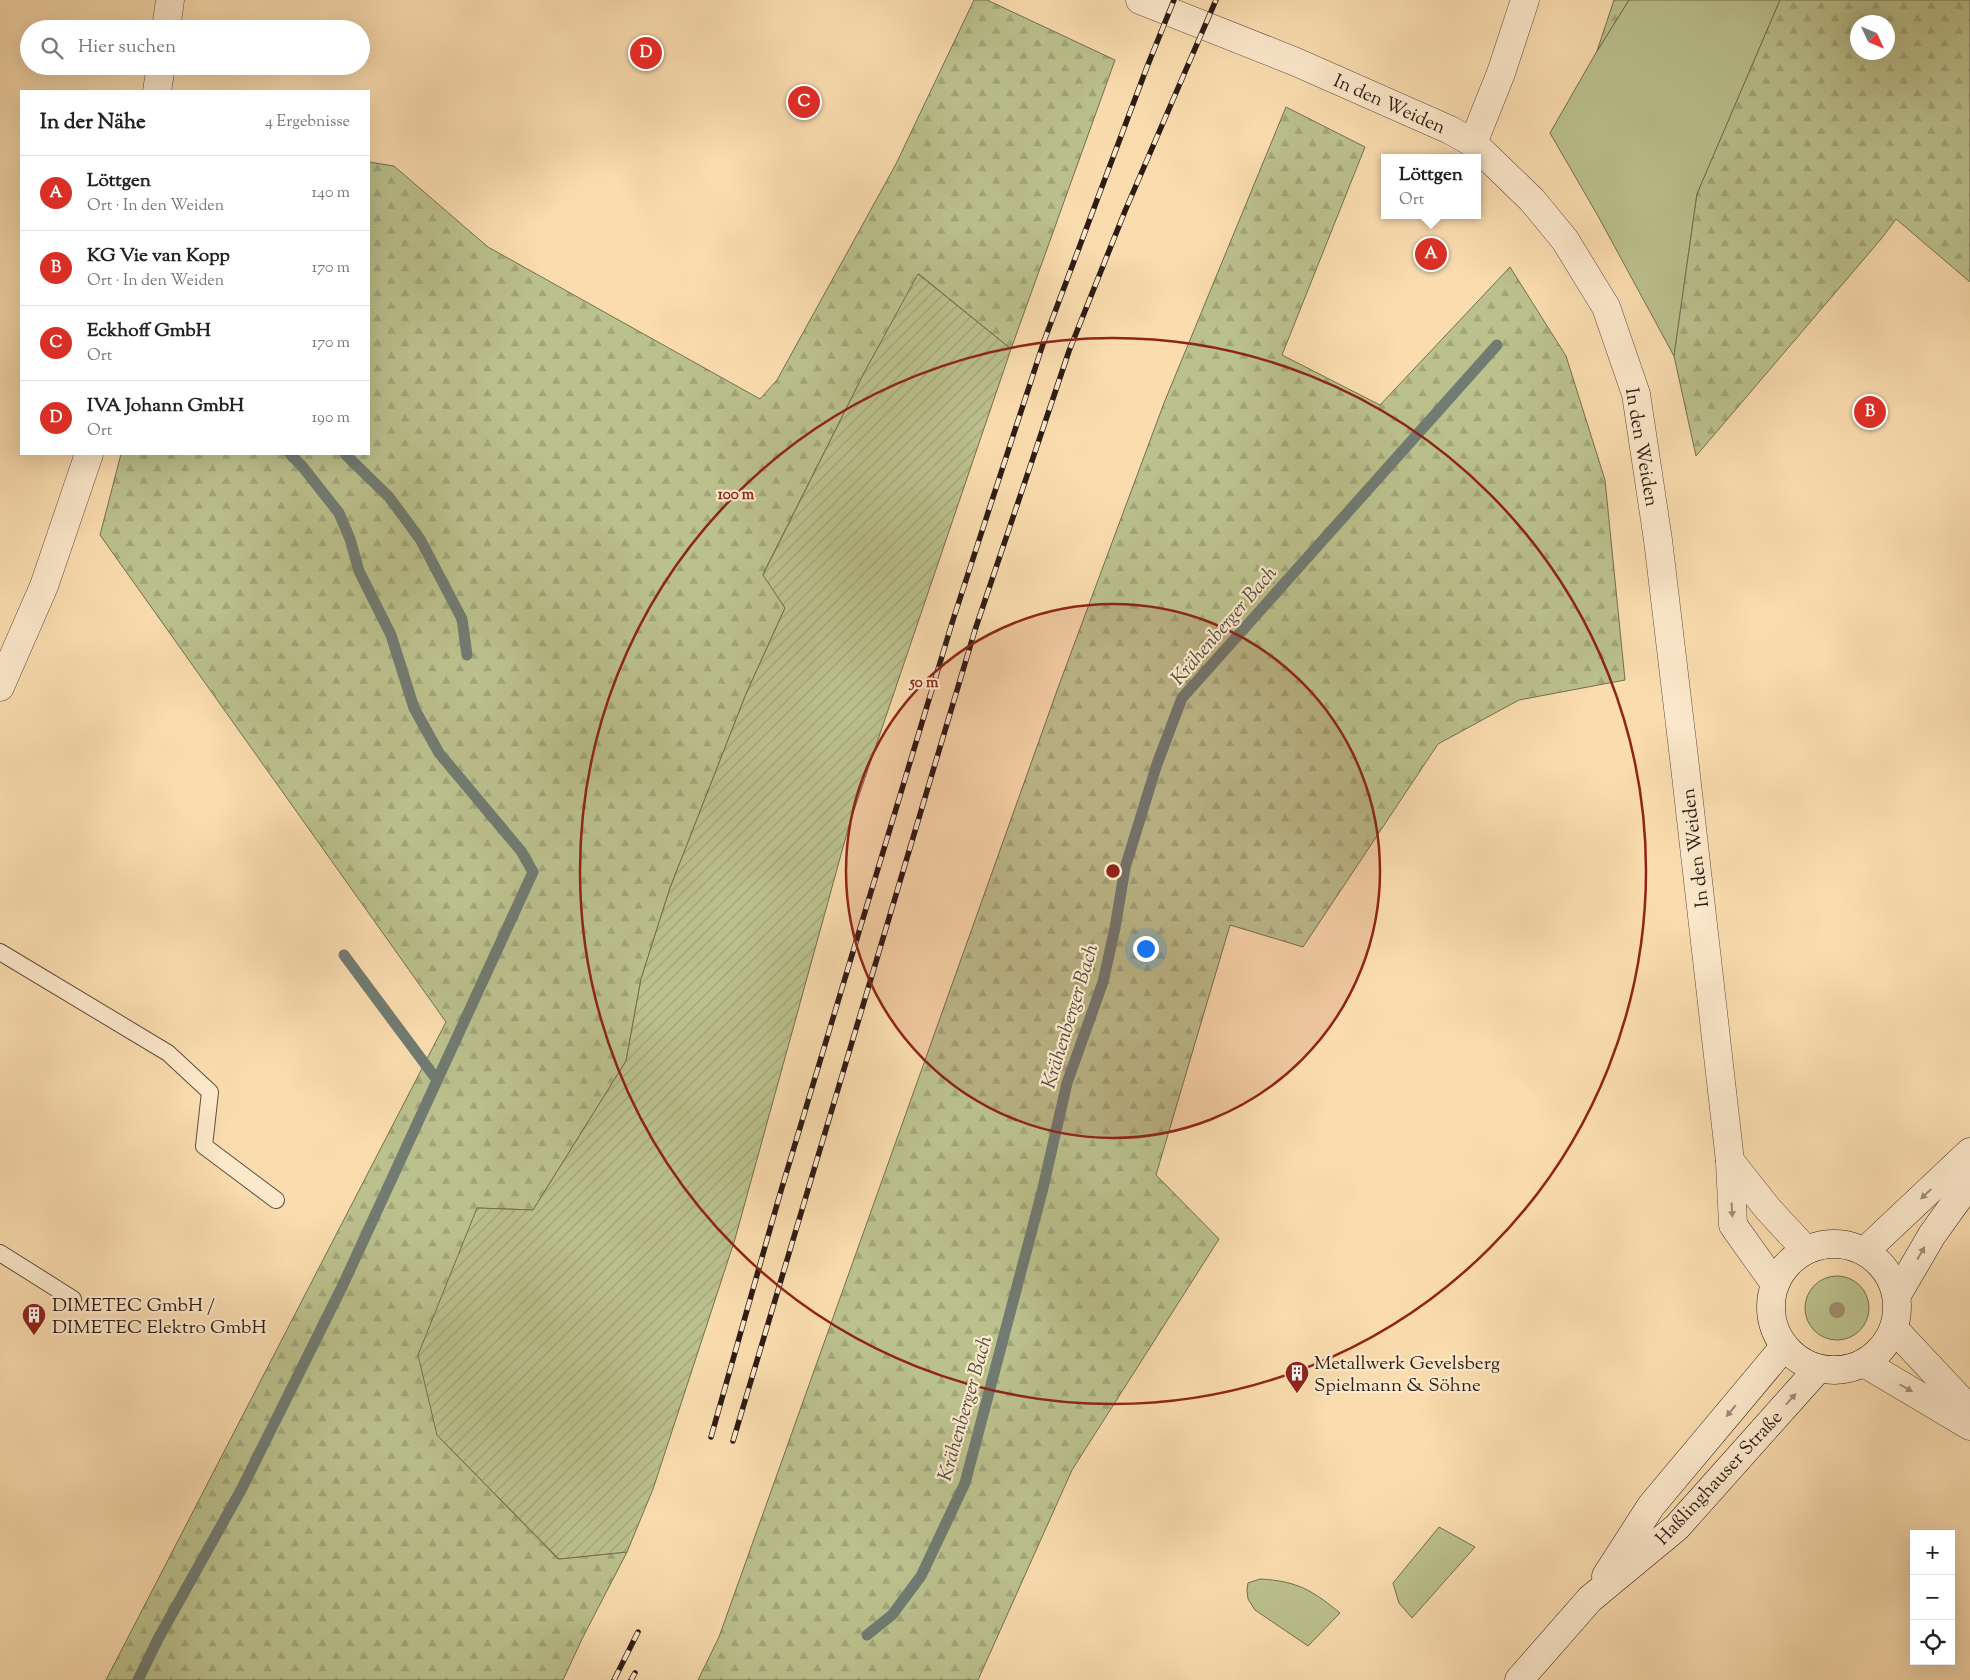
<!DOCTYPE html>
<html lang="de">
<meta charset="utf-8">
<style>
body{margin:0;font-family:"Sorts Mill Goudy",serif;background:#f6f6f6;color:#222}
.controls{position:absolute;right:15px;bottom:15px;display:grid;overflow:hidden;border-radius:0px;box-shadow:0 5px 20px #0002}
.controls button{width:45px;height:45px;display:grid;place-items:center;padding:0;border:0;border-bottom:1px solid #e0e0e0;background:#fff;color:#222;font:25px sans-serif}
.compass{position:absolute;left:1850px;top:15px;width:45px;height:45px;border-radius:50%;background:#fff;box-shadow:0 5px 20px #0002;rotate:134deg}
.you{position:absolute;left:1145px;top:948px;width:18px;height:18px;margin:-12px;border:4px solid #fff;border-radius:50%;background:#1a73e8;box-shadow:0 0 0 8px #1a73e833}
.badge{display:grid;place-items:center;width:32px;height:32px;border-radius:50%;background:#d93025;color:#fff;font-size:16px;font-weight:700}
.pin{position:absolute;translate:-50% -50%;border:2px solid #fff;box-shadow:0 1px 5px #0006}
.popup{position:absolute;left:1381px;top:154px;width:100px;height:65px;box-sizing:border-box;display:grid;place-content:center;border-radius:0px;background:#fff;filter:drop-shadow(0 1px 4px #0005);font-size:16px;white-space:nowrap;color:#767676}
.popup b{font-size:19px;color:#222}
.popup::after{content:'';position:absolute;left:50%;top:100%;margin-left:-10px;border:10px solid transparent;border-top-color:#fff}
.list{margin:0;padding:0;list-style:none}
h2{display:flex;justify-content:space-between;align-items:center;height:65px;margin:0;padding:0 20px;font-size:21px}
h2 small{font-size:16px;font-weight:400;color:#767676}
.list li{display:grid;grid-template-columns:32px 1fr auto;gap:15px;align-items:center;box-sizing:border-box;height:75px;padding:0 20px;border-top:1px solid #e0e0e0}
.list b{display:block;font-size:19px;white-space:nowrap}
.list p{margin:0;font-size:16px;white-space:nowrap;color:#767676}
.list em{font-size:16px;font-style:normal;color:#767676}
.icon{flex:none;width:28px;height:28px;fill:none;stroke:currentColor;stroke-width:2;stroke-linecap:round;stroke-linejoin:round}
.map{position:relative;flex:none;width:1970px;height:1680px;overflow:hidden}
.search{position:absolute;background:#fff;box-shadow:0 5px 20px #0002;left:20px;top:20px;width:350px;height:55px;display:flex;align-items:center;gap:12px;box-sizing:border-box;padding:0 18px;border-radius:28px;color:#767676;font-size:19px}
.panel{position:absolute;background:#fff;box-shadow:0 5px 20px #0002;left:20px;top:90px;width:350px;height:365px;border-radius:0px}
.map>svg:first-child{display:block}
</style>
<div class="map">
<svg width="1970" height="1680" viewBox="0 0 1970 1680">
<defs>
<pattern id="forest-firs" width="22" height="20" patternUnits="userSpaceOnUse" patternTransform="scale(1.25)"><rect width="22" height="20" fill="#bbc18d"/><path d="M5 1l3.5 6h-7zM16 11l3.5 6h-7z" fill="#a1a579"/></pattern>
<pattern id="garden-furrows" width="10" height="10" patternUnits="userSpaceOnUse" patternTransform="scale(1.25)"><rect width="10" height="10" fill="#bbc18d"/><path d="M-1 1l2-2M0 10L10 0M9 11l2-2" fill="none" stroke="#a1a579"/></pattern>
</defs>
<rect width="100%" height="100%" fill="#fadcaf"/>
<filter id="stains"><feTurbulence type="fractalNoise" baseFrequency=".004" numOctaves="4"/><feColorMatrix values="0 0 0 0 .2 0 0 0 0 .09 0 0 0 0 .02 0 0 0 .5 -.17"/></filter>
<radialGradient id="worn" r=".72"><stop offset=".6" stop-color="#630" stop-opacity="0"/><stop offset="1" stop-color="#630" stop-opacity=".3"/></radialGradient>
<!-- green -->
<g fill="#bbc18d" stroke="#746e50">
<polygon points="1629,0 1780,0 1697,194 1674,356 1598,216 1550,133 1597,51"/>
<circle cx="1837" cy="1308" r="32"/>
<polygon points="1439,1527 1475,1547 1412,1618 1399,1603 1393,1583"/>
<path d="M1260,1579C1297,1581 1312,1590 1340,1613L1308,1646L1255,1610L1248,1599L1247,1590L1248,1583Z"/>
</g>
<!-- forest -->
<g fill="url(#forest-firs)" stroke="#746e50" fill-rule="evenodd">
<polygon points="974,0 987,0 1115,60 1011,349 919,274 864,373 763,574 785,608 746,694 670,888 641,979 626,1061 533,1210 477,1208 437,1435 558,1559 627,1552 582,1639 563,1680 106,1680 446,1022 100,535 121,454 369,454 369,162 394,166 488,247 760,399 777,380 896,164"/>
<polygon points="1614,0 1629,0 1597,51"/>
<path d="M1780,0H1970V282L1896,219L1881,239L1696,456L1674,356L1697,194ZM1858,22H1888V52H1858Z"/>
<polygon points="1286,107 1365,147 1282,355 1380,405 1510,267 1566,356 1605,480 1625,680 1519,700 1438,744 1303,947 1230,925 1156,1175 1219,1239 1072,1470 978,1680 698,1680 719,1637 1059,685 1164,403"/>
</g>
<!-- garden -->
<polygon fill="url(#garden-furrows)" stroke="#746e50" points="918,274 1011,349 850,822 735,1239 653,1489 627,1552 559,1559 437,1435 418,1355 477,1208 533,1210 626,1061 641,979 670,888 746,694 785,608 763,575 864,373"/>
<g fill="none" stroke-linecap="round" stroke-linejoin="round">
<!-- stream -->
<g stroke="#717b72" stroke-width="11">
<polyline points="345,454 389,497 420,539 462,619 467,655"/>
<polyline points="344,955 437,1080"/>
<polyline points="867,1635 892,1615 921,1576 965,1483 1042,1192 1067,1083 1103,982 1115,928 1125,868 1157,764 1182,698 1497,345"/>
<polyline points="138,1680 158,1639 241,1490 342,1287 533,872 521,851 439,753 414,708 391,635 359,571 350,539 339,513 302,466 290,454"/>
</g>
<defs>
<g id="lane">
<polyline points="0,952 168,1053 210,1092 204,1146 276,1200"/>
<polyline points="0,1253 73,1299"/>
</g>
<g id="street">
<polyline points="1140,0 1296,62 1450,130 1473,143 1532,200 1565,240 1606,307 1636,394 1658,540 1684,758 1730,1161 1733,1225 1775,1284"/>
<polyline points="166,29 170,0"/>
<polyline points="157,91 161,66"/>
<polyline points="1473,143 1501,73 1525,0"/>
<polyline points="0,687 44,586 89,454"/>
<polyline points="1730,1161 1768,1209 1806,1250"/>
<polyline points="1894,1329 1970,1410"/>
<polyline points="1864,1363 1970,1426"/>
</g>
<g id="secondary">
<circle cx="1834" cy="1307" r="63"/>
<polyline points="1865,1251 1970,1152"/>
<polyline points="1897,1295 1932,1235 1970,1182"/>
<polyline points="1606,1576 1651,1506 1784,1347"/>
<polyline points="1519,1680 1590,1599 1677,1527 1818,1369"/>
</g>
</defs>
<!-- lane casing -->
<use href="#lane" stroke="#604c3b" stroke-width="18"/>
<!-- street casing -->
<use href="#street" stroke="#604c3b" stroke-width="29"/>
<!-- secondary casing -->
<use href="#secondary" stroke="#2d1c14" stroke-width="29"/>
<!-- lane -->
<use href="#lane" stroke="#fce8cb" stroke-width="16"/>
<!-- street -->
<use href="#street" stroke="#fce8cb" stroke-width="28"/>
<!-- secondary -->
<use href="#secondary" stroke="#fce8cb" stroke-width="28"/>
<defs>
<g id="rail">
<polyline points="711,1437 780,1194 952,623 1044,341 1147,67 1174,0"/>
<polyline points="733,1441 975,630 1069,351 1125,211 1216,0"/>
<polyline points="614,1680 638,1632"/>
<polyline points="631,1680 635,1673"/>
</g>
</defs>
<!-- rail casing -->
<use href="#rail" stroke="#2d1c14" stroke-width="5.5"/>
<!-- rail -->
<use href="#rail" stroke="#fce8cb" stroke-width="4" stroke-dasharray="11" stroke-linecap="butt"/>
</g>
<!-- trees -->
<circle fill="#a18e6e" cx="1837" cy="1310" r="8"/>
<!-- one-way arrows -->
<defs><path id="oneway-solid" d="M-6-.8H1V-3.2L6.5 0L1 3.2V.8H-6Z" transform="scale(1.25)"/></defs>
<g fill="#9f8c79">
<use href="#oneway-solid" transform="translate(1926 1194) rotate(137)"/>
<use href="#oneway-solid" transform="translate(1732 1210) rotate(87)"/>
<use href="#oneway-solid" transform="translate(1921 1253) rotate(-60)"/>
<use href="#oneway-solid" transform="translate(1906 1388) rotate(30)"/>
<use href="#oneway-solid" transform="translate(1791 1399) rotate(-48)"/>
<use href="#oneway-solid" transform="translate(1731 1411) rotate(130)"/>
</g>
<!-- distance rings -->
<circle cx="1113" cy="871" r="267" fill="#8f2418" fill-opacity=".12"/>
<g fill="none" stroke="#8f2418" stroke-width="2.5">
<circle cx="1113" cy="871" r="267"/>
<circle cx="1113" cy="871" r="533"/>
</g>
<!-- icons -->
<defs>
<symbol id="building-pin" viewBox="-11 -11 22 30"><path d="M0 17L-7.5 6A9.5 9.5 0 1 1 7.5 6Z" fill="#8f2418" stroke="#fce8cb"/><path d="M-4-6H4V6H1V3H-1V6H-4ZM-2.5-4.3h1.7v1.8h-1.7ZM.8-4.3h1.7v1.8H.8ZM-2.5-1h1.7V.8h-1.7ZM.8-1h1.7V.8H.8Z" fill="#fff"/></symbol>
</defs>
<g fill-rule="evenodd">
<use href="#building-pin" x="20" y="1301" width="28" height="38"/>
<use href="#building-pin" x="1283" y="1359" width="28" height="38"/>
</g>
<g text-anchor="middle" stroke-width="4.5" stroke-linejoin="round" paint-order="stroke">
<!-- street labels -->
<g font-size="19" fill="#2d1c14" stroke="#fce8cb">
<text transform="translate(1390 103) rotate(24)" y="7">In den Weiden</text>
<text transform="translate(1643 447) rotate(80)" y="7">In den Weiden</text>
<text transform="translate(1694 848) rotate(-97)" y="7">In den Weiden</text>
<text transform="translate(1718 1477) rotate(-47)" y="7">Haßlinghauser Straße</text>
</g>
<!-- poi labels -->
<g font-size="19" fill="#2d1c14" stroke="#fce8cb" text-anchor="start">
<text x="52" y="1311">DIMETEC GmbH /<tspan x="52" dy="22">DIMETEC Elektro GmbH</tspan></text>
<text x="1314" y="1369">Metallwerk Gevelsberg<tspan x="1314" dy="22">Spielmann &amp; Söhne</tspan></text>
</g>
<!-- water labels -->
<g font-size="20" font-style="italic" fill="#4f4b43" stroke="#fce8cb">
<text transform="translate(1223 625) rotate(-49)" y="7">Krähenberger Bach</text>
<text transform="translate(1069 1016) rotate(-73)" y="7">Krähenberger Bach</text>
<text transform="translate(964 1408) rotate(-74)" y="7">Krähenberger Bach</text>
</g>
</g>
<circle cx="1113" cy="871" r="8" fill="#8f2418" stroke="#fce8cb" stroke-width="2.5"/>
<g font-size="15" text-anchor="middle" font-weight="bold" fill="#8f2418" stroke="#fce8cb" stroke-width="4.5" stroke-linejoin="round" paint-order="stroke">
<text x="736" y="499">100 m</text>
<text x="924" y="687">50 m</text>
</g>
<rect width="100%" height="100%" filter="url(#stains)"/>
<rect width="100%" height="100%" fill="url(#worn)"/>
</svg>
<div class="controls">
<button>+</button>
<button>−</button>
<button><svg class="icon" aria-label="locate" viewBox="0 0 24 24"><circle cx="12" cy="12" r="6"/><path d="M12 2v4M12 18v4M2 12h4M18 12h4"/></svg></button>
</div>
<svg class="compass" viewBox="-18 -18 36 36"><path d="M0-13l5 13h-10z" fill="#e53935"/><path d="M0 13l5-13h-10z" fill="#767676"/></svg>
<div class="you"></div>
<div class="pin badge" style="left:1431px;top:254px">A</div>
<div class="popup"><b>Löttgen</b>Ort</div>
<div class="pin badge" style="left:1870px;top:412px">B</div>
<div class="pin badge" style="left:804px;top:102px">C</div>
<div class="pin badge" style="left:646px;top:53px">D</div>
<div class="search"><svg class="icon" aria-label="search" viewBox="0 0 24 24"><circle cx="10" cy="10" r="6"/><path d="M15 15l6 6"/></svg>Hier suchen</div>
<section class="panel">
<h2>In der Nähe<small>4 Ergebnisse</small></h2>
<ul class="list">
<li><span class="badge">A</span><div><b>Löttgen</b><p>Ort · In den Weiden</p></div><em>140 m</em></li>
<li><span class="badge">B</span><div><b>KG Vie van Kopp</b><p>Ort · In den Weiden</p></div><em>170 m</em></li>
<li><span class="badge">C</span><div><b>Eckhoff GmbH</b><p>Ort</p></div><em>170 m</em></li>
<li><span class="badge">D</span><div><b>IVA Johann GmbH</b><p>Ort</p></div><em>190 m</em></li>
</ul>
</section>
</div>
